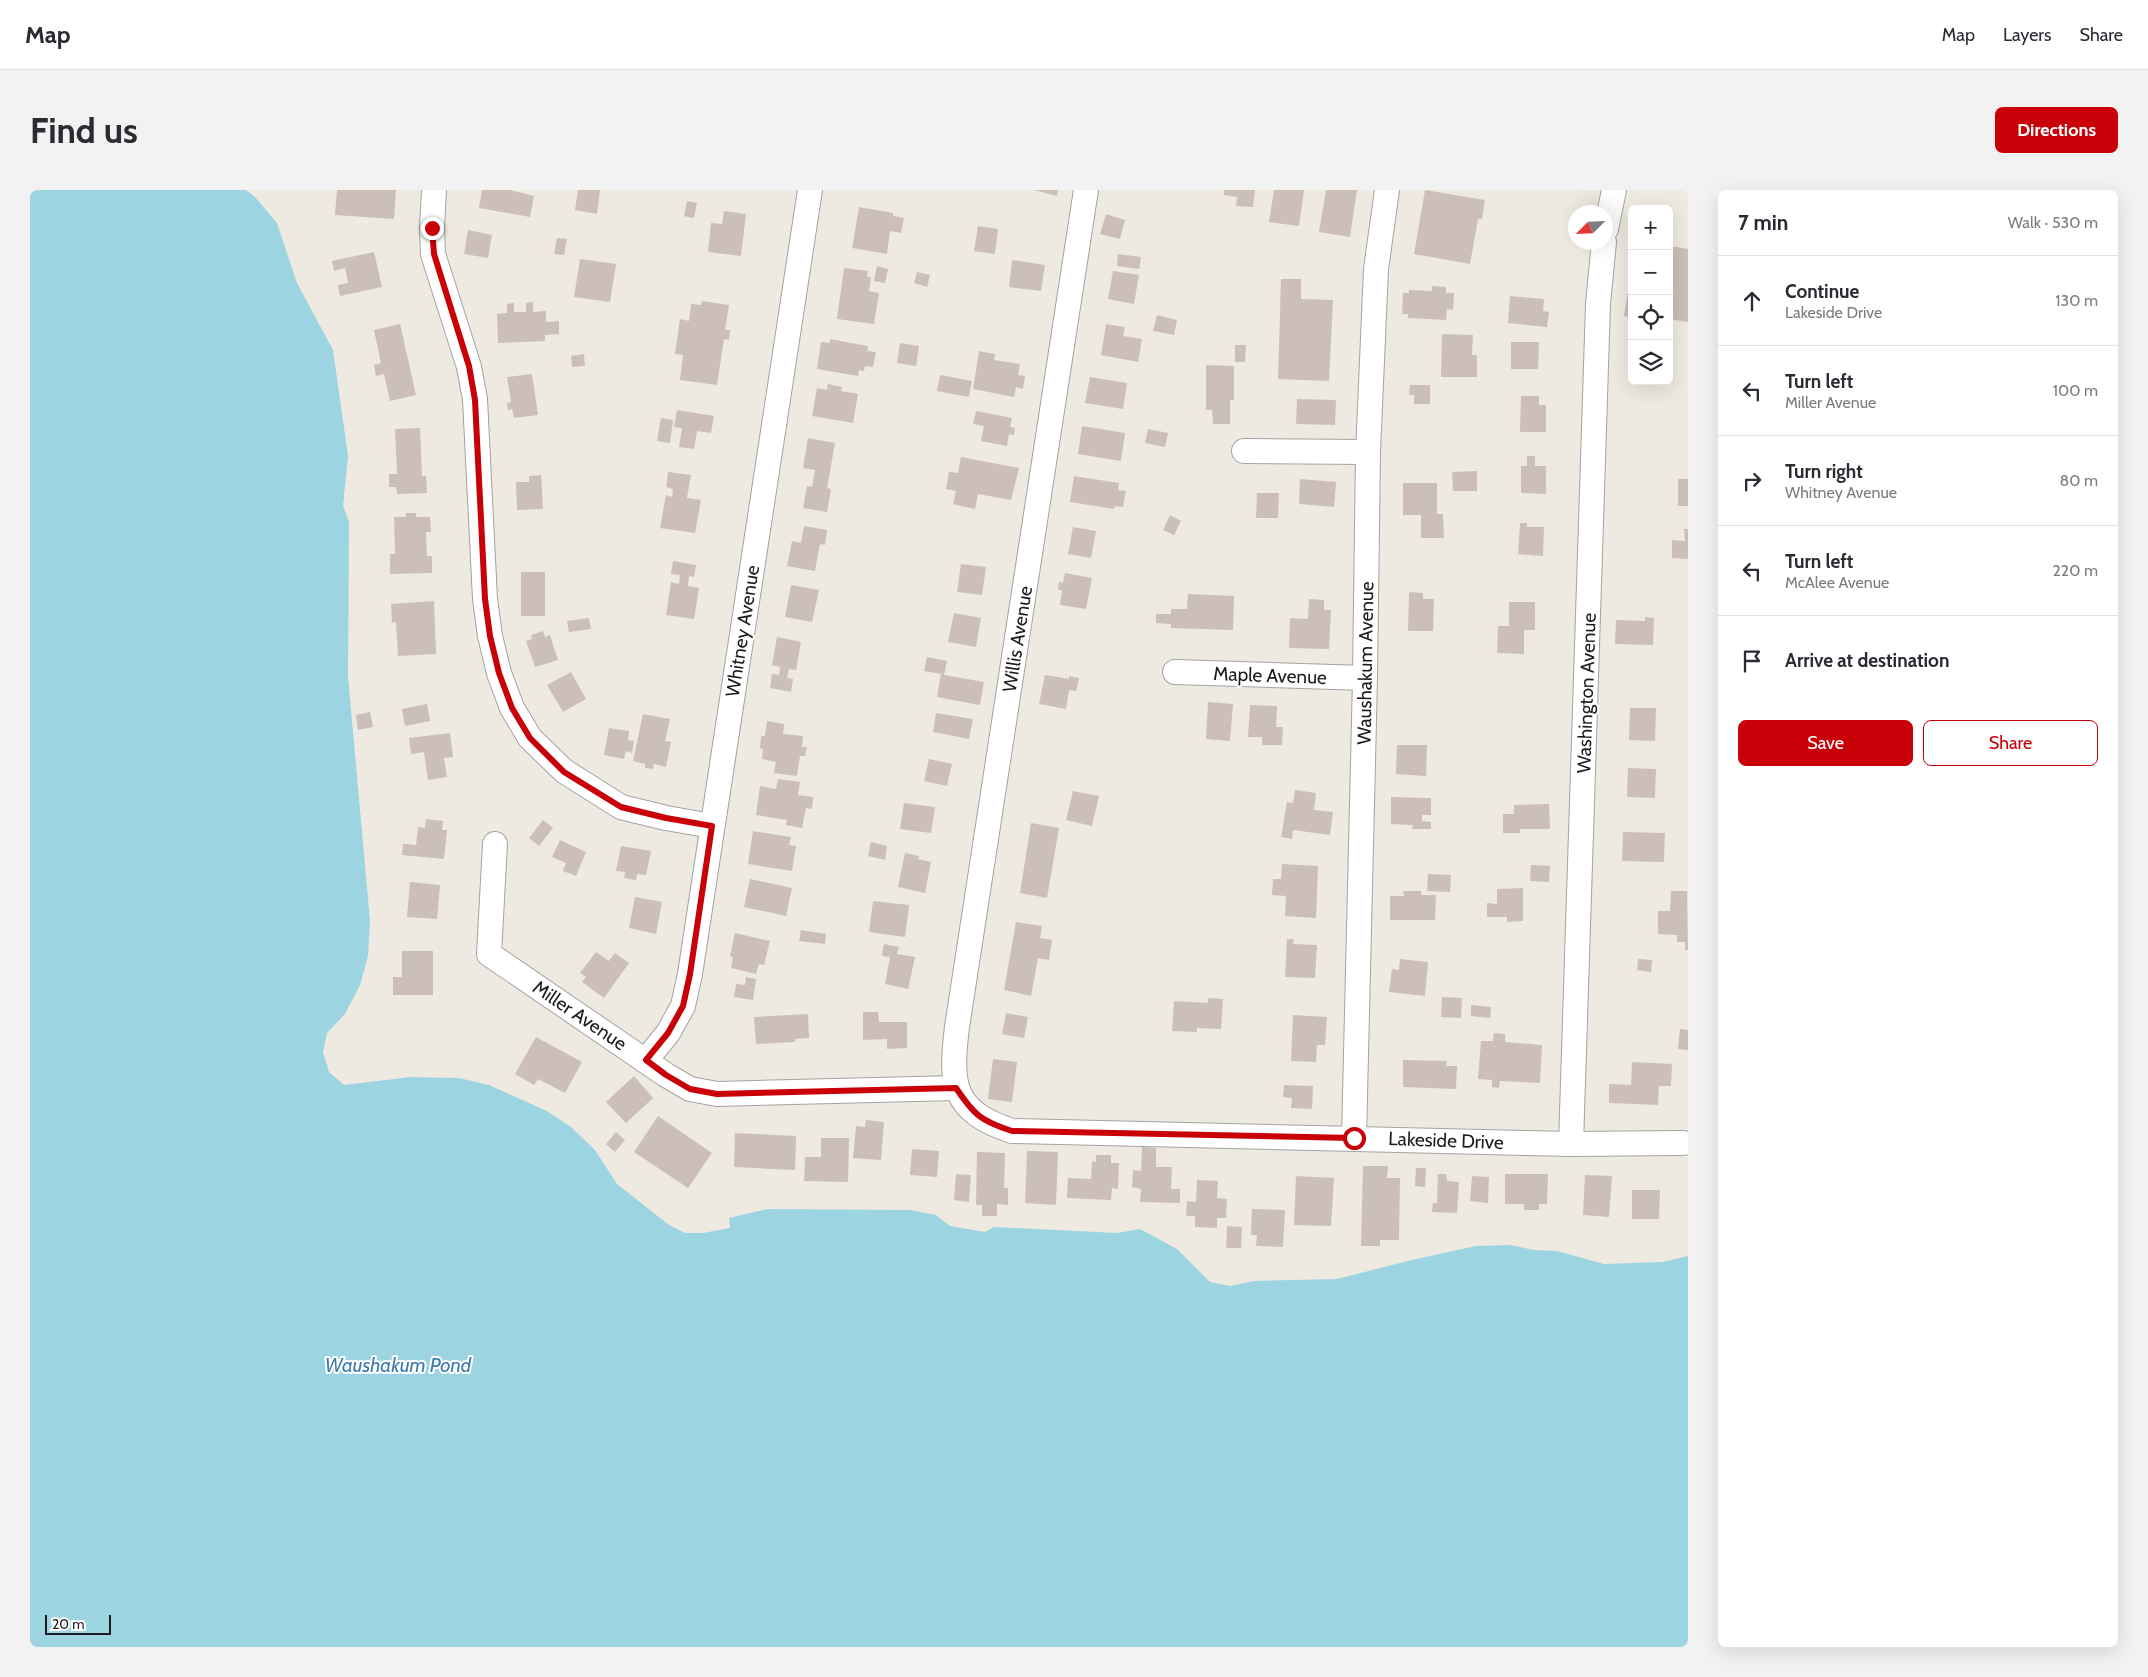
<!DOCTYPE html>
<meta charset="utf-8">
<style>
body{margin:0;font-family:Cabin,sans-serif;background:#f2f2f3;color:#2b2b33}
.controls{position:absolute;right:15px;top:15px;display:grid;overflow:hidden;border-radius:8px;box-shadow:0 5px 20px #0002}
.controls button{width:45px;height:45px;display:grid;place-items:center;padding:0;border:0;border-bottom:1px solid #e1e1e2;background:#fff;color:#2b2b33;font:25px sans-serif}
.compass{position:absolute;left:1538px;top:15px;width:45px;height:45px;border-radius:50%;background:#fff;box-shadow:0 5px 20px #0002;rotate:246deg}
.scale{position:absolute;left:15px;bottom:12px;width:66px;box-sizing:border-box;padding-left:5px;border:2px solid #1c1c1c;border-top:0;font-size:14px;line-height:18px;white-space:nowrap;color:#1c1c1c;-webkit-text-stroke:4px #fff;paint-order:stroke}
.stop{position:absolute;width:15px;height:15px;margin:-11px;border:4px solid #c90007;border-radius:50%;background:#fff}
.stop.end{background:#c90007;border-color:#fff;box-shadow:0 1px 5px #0008}
.list{margin:0;padding:0;list-style:none}
h2{display:flex;justify-content:space-between;align-items:center;height:65px;margin:0;padding:0 20px;font-size:21px}
h2 small{font-size:16px;font-weight:400;color:#7c7c81}
.list li{display:grid;grid-template-columns:32px 1fr auto;gap:15px;align-items:center;box-sizing:border-box;height:90px;padding:0 20px;border-top:1px solid #e1e1e2}
.list b{display:block;font-size:19px;white-space:nowrap}
.list p{margin:0;font-size:16px;white-space:nowrap;color:#7c7c81}
.list em{font-size:16px;font-style:normal;color:#7c7c81}
.actions{display:flex;gap:10px;padding:15px 20px}
.actions a{flex:1;padding:11px 0;border:1px solid #c90007;border-radius:8px;text-align:center;font-size:18px;color:#c90007}
.actions .main{background:#c90007;color:#fff}
.icon{flex:none;width:28px;height:28px;fill:none;stroke:currentColor;stroke-width:2;stroke-linecap:round;stroke-linejoin:round}
.map{position:relative;flex:none;width:1658px;height:1457px;overflow:hidden;border-radius:8px}
header{display:flex;align-items:center;gap:30px;box-sizing:border-box;height:70px;padding:0 25px;background:#fff;border-bottom:1px solid #e1e1e2}
header strong{font-size:24px}
nav{display:flex;gap:28px;margin-inline-start:auto;font-size:18px}
.intro{display:flex;align-items:center;justify-content:space-between;box-sizing:border-box;height:120px;padding:0 30px}
h1{margin:0;font-size:35px}
.button{padding:12px 22px;border-radius:8px;background:#c90007;color:#fff;font-size:18px;font-weight:700}
main{display:flex;gap:30px;padding:0 30px}
aside{flex:1;background:#fff;border-radius:8px;box-shadow:0 5px 20px #0002}
.map>svg:first-child{display:block}
</style>
<header>
<strong>Map</strong>
<nav><a>Map</a><a>Layers</a><a>Share</a></nav>
</header>
<div class="intro"><h1>Find us</h1><a class="button">Directions</a></div>
<main>
<div class="map">
<svg width="1658" height="1457" viewBox="0 0 1658 1457">
<rect width="100%" height="100%" fill="#efeae1"/>
<!-- water -->
<polygon fill="#9dd4e1" points="0,0 216,0 225,7 247,33 267,93 303,160 318,266 313,316 319,332 318,486 340,731 338,766 330,795 315,824 297,843 293,862 299,882 314,895 381,887 429,888 459,895 517,921 541,937 565,960 587,994 639,1035 655,1043 673,1043 700,1038 699,1028 737,1019 880,1020 906,1025 920,1036 955,1042 964,1037 1087,1043 1110,1039 1147,1059 1180,1092 1200,1096 1224,1091 1307,1089 1382,1070 1446,1056 1480,1055 1504,1060 1527,1061 1574,1074 1632,1072 1658,1066 1658,1457 0,1457"/>
<!-- building -->
<g fill="#cbbfb7">
<polygon points="307,0 366,0 364,29 305,25"/>
<polygon points="452,0 480,0 504,6 500,27 449,18"/>
<polygon points="548,0 570,0 567,24 545,20"/>
<polygon points="1004,0 1028,0 1027,6"/>
<polygon points="1194,0 1225,0 1223,17 1206,16 1207,7 1194,5"/>
<polygon points="1244,0 1274,0 1269,36 1239,32"/>
<polygon points="1296,0 1327,0 1320,47 1289,42"/>
<polygon points="1395,0 1455,10 1452,29 1448,29 1440,74 1384,64"/>
<polygon points="657,11 667,13 664,28 654,26"/>
<polygon points="829,17 863,23 863,26 874,28 871,43 860,41 857,64 822,58"/>
<polygon points="694,21 716,24 711,66 678,62 681,33 692,34"/>
<polygon points="1076,24 1095,30 1090,49 1070,44"/>
<polygon points="948,36 968,39 965,64 944,61"/>
<polygon points="438,40 462,45 458,68 434,64"/>
<polygon points="527,48 537,49 534,65 524,64"/>
<polygon points="1639,56 1658,59 1658,132 1639,129"/>
<polygon points="344,62 352,97 310,106 308,95 318,93 315,78 304,81 302,71"/>
<polygon points="1088,64 1111,67 1109,79 1087,76"/>
<polygon points="550,69 586,74 580,112 544,107"/>
<polygon points="982,70 1015,75 1011,101 979,97"/>
<polygon points="847,76 858,79 855,93 844,91"/>
<polygon points="814,78 838,81 837,87 841,87 839,101 849,103 844,134 807,129"/>
<polygon points="1083,81 1109,85 1104,114 1078,109"/>
<polygon points="887,82 900,85 897,97 884,93"/>
<polygon points="1601,83 1602,84 1602,127 1594,126"/>
<polygon points="1251,89 1271,89 1271,109 1303,110 1299,191 1248,189"/>
<polygon points="1402,96 1416,97 1416,103 1424,103 1423,120 1417,119 1416,130 1378,128 1378,124 1372,124 1373,103 1379,103 1379,100 1402,101"/>
<polygon points="1480,106 1514,109 1513,121 1519,122 1517,137 1478,133"/>
<polygon points="672,111 699,115 695,140 700,140 699,150 694,149 687,195 650,190 653,165 645,164 650,129 659,131 661,114 671,115"/>
<polygon points="503,112 503,122 516,121 516,132 529,131 529,144 515,145 515,151 468,153 467,124 477,123 477,114 484,113 484,122 496,122 496,113"/>
<polygon points="1127,125 1147,130 1144,145 1123,141"/>
<polygon points="370,134 386,205 360,211 354,184 346,186 344,175 351,173 344,140"/>
<polygon points="1076,134 1095,137 1093,146 1112,149 1108,172 1071,165"/>
<polygon points="1412,144 1443,145 1442,165 1447,165 1447,187 1411,187"/>
<polygon points="800,149 838,156 837,161 846,162 843,177 835,176 834,181 829,180 828,186 787,179 791,152 800,153"/>
<polygon points="1481,152 1509,152 1508,179 1481,179"/>
<polygon points="870,153 889,156 886,176 867,173"/>
<polygon points="1205,155 1216,155 1215,172 1205,172"/>
<polygon points="949,161 965,164 964,170 990,174 988,185 995,186 993,199 986,197 984,207 943,199"/>
<polygon points="554,164 555,176 542,177 541,166"/>
<polygon points="1176,175 1204,176 1204,210 1200,210 1200,234 1183,234 1182,220 1176,220"/>
<polygon points="502,184 508,225 484,228 482,219 478,220 477,213 481,212 477,187"/>
<polygon points="910,185 942,191 939,207 907,201"/>
<polygon points="1060,187 1097,193 1093,219 1055,213"/>
<polygon points="798,194 812,197 811,201 828,204 823,233 782,226 787,198 797,200"/>
<polygon points="1380,195 1400,195 1400,214 1384,214 1384,205 1379,205"/>
<polygon points="1491,206 1509,206 1509,215 1516,215 1516,242 1490,242"/>
<polygon points="1267,209 1306,210 1305,235 1266,234"/>
<polygon points="647,220 684,226 681,243 667,241 664,259 649,257 652,238 644,237"/>
<polygon points="946,221 982,228 980,237 985,238 984,245 979,244 977,256 951,251 954,236 943,234"/>
<polygon points="631,228 643,230 640,253 627,251"/>
<polygon points="1052,236 1095,243 1091,271 1048,264"/>
<polygon points="390,238 392,286 396,286 397,303 367,304 366,297 359,297 359,284 367,284 365,239"/>
<polygon points="1118,239 1138,243 1135,257 1115,253"/>
<polygon points="778,248 805,253 797,298 801,299 797,322 773,318 777,296 782,297 785,280 773,278"/>
<polygon points="1497,266 1505,266 1505,276 1516,276 1516,304 1491,303 1491,276 1497,276"/>
<polygon points="931,267 989,278 981,310 948,304 945,319 923,314 926,301 916,299 919,282 928,283"/>
<polygon points="1447,281 1447,301 1423,301 1422,282"/>
<polygon points="638,282 661,285 657,308 671,310 665,343 630,338 636,305 642,307 643,299 636,297"/>
<polygon points="511,285 513,319 487,320 486,292 499,292 499,286"/>
<polygon points="1044,286 1089,293 1088,300 1096,301 1093,317 1085,316 1084,319 1040,312"/>
<polygon points="1270,289 1306,292 1304,317 1269,314"/>
<rect x="1648" y="289" width="10" height="27"/>
<polygon points="1373,293 1407,293 1407,324 1413,324 1414,348 1391,348 1391,325 1373,325"/>
<polygon points="1227,303 1249,303 1248,328 1226,328"/>
<polygon points="376,323 386,323 386,327 400,327 401,342 396,342 397,366 402,366 402,383 360,384 360,364 365,364 364,327 376,327"/>
<polygon points="1140,325 1151,331 1144,345 1133,340"/>
<polygon points="1490,333 1497,333 1497,337 1514,337 1513,366 1488,364"/>
<polygon points="774,336 797,340 795,355 790,354 785,381 757,376 762,351 771,353"/>
<polygon points="1043,337 1066,341 1061,368 1038,364"/>
<polygon points="1654,339 1658,339 1658,369 1642,368 1642,350 1655,351"/>
<polygon points="643,371 666,375 664,387 659,386 658,396 669,398 664,429 636,425 641,392 649,394 650,385 641,384"/>
<polygon points="931,374 956,377 952,405 927,402"/>
<rect x="491" y="382" width="24" height="44"/>
<polygon points="1035,383 1062,388 1056,419 1030,415 1032,400 1028,400 1029,392 1033,393"/>
<polygon points="761,395 789,400 782,432 755,427"/>
<polygon points="1379,402 1393,403 1393,409 1404,409 1403,441 1378,441"/>
<polygon points="1158,404 1204,406 1203,440 1141,438 1141,434 1126,433 1126,424 1141,424 1141,419 1157,419"/>
<polygon points="1279,409 1294,410 1294,420 1301,420 1299,459 1259,458 1260,428 1278,429"/>
<polygon points="404,411 406,464 368,466 366,432 362,433 361,414"/>
<polygon points="1479,412 1505,412 1505,440 1494,440 1494,464 1467,463 1468,436 1479,436"/>
<polygon points="924,423 951,428 946,457 918,452"/>
<polygon points="1615,427 1624,428 1623,455 1585,454 1586,430 1615,431"/>
<polygon points="559,428 561,439 539,442 537,431"/>
<polygon points="513,441 515,447 520,445 528,470 505,477 496,451 502,449 501,445"/>
<polygon points="747,447 771,452 766,480 759,479 757,488 763,489 761,502 740,498 742,484 749,485 750,477 742,475"/>
<polygon points="897,467 917,471 914,485 954,492 950,515 907,507 911,484 894,481"/>
<polygon points="541,482 556,509 533,522 517,495"/>
<polygon points="1015,485 1039,489 1039,486 1049,488 1046,501 1039,500 1036,519 1009,514"/>
<polygon points="1178,512 1203,514 1200,551 1176,549"/>
<polygon points="397,514 400,531 375,536 372,519"/>
<polygon points="1220,515 1247,516 1246,537 1253,537 1252,555 1232,555 1232,547 1218,547"/>
<polygon points="1600,518 1626,518 1625,551 1599,550"/>
<polygon points="340,522 343,537 328,540 326,525"/>
<polygon points="906,523 943,529 939,549 903,542"/>
<polygon points="613,524 640,529 635,551 641,552 636,577 624,574 623,579 615,578 615,574 603,571"/>
<polygon points="737,531 754,534 753,544 773,546 772,557 777,557 775,566 770,566 767,586 744,583 746,572 732,569 733,559 730,558 731,546 735,546"/>
<polygon points="579,538 599,541 598,550 604,551 602,563 596,561 594,569 574,565"/>
<polygon points="420,543 423,567 414,568 417,587 398,590 394,562 381,564 379,548"/>
<polygon points="1367,555 1397,555 1396,586 1366,584"/>
<polygon points="899,569 922,574 917,596 894,591"/>
<polygon points="1598,578 1626,579 1625,608 1597,607"/>
<polygon points="748,589 770,592 768,605 783,607 782,619 776,618 772,638 756,635 757,630 726,625 730,596 746,599"/>
<polygon points="1265,600 1286,603 1284,620 1303,622 1300,645 1263,640 1262,649 1251,647 1257,612 1263,613"/>
<polygon points="1043,601 1069,606 1062,636 1036,630"/>
<polygon points="1361,607 1401,608 1401,625 1392,625 1392,631 1401,632 1401,639 1382,639 1383,635 1361,634"/>
<polygon points="874,613 905,617 901,643 870,639"/>
<polygon points="1519,614 1520,639 1490,639 1490,643 1473,643 1473,624 1484,624 1484,615"/>
<polygon points="396,629 413,631 412,640 417,640 414,669 372,665 373,654 386,655 388,637 395,638"/>
<polygon points="513,630 523,638 509,656 499,648"/>
<polygon points="1001,633 1029,638 1017,708 990,703"/>
<polygon points="723,641 761,647 759,655 766,656 762,681 718,674"/>
<polygon points="1593,642 1635,643 1634,672 1592,671"/>
<polygon points="530,650 556,662 546,686 533,681 536,673 522,667"/>
<polygon points="841,652 857,656 855,670 838,666"/>
<polygon points="591,656 621,661 616,685 607,684 606,690 594,688 595,682 586,681"/>
<polygon points="875,663 889,666 888,669 901,672 895,703 868,697"/>
<polygon points="1252,674 1288,676 1286,728 1255,726 1256,706 1242,705 1243,689 1251,689"/>
<polygon points="1501,675 1520,676 1519,692 1500,691"/>
<polygon points="1398,684 1421,685 1420,702 1397,701"/>
<polygon points="720,689 762,698 756,726 714,717"/>
<polygon points="380,692 410,695 407,729 377,727"/>
<polygon points="1493,698 1493,731 1477,732 1477,727 1457,727 1457,713 1467,714 1467,699"/>
<polygon points="1373,701 1391,701 1391,705 1406,705 1405,730 1360,730 1360,706 1374,706"/>
<polygon points="1641,701 1657,701 1658,760 1655,760 1655,752 1647,752 1647,745 1628,744 1628,721 1640,721"/>
<polygon points="605,707 632,712 626,744 599,738"/>
<polygon points="843,711 879,715 875,747 839,742"/>
<polygon points="986,732 1012,736 1010,748 1022,750 1019,770 1008,768 1001,806 974,800"/>
<polygon points="771,740 796,744 795,754 769,751"/>
<polygon points="705,743 740,751 734,775 729,774 726,784 701,778 703,767 700,766"/>
<polygon points="1257,749 1264,749 1263,754 1287,755 1285,788 1255,787"/>
<polygon points="854,754 869,757 867,764 885,767 878,799 855,794 860,767 852,766"/>
<polygon points="372,761 403,761 403,805 363,805 363,787 372,787"/>
<polygon points="566,762 579,771 585,763 599,773 574,808 552,792 556,787 550,783"/>
<polygon points="1370,769 1398,772 1395,806 1359,802 1362,779 1369,780"/>
<polygon points="1608,769 1622,770 1621,782 1607,780"/>
<polygon points="716,787 726,789 723,810 704,807 706,794 715,795"/>
<polygon points="1412,807 1432,808 1431,828 1411,827"/>
<polygon points="1178,808 1193,809 1191,839 1167,838 1167,842 1142,841 1144,811 1178,813"/>
<polygon points="1441,815 1461,817 1460,828 1441,826"/>
<polygon points="833,822 848,822 849,832 877,832 877,858 857,859 857,849 833,850"/>
<polygon points="976,823 998,827 994,848 972,844"/>
<polygon points="778,824 779,848 765,849 765,852 726,854 724,827"/>
<polygon points="1263,825 1297,827 1295,855 1287,855 1286,872 1261,871"/>
<polygon points="1650,839 1658,840 1658,860 1648,859"/>
<polygon points="1464,843 1475,844 1475,852 1512,855 1510,893 1470,891 1469,898 1462,897 1462,890 1448,889 1451,851 1463,851"/>
<polygon points="506,847 552,872 535,903 508,889 504,895 485,884"/>
<polygon points="963,869 987,872 982,912 958,909"/>
<polygon points="1373,870 1417,871 1416,876 1427,876 1426,899 1373,897"/>
<polygon points="1602,872 1642,874 1641,896 1629,896 1628,915 1579,913 1579,894 1601,895"/>
<polygon points="604,886 623,908 596,933 576,912"/>
<polygon points="1254,895 1283,896 1282,919 1261,918 1262,908 1253,907"/>
<polygon points="628,926 682,963 658,998 604,962"/>
<polygon points="836,930 854,932 851,970 823,968 826,936 835,937"/>
<polygon points="586,942 595,950 585,962 576,954"/>
<polygon points="705,943 766,946 765,980 704,977"/>
<polygon points="791,948 819,948 818,992 774,991 775,967 791,967"/>
<polygon points="1112,957 1126,958 1126,977 1142,977 1141,999 1150,999 1150,1013 1110,1012 1111,999 1102,997 1103,980 1111,981"/>
<polygon points="882,959 909,961 907,987 880,985"/>
<polygon points="997,961 1028,962 1026,1015 995,1013"/>
<polygon points="947,962 975,963 974,998 978,998 978,1015 967,1014 967,1026 952,1026 952,1015 946,1015"/>
<polygon points="1066,965 1081,965 1081,973 1089,973 1088,999 1082,998 1081,1010 1037,1008 1038,988 1061,989 1062,971 1066,972"/>
<polygon points="1333,976 1358,976 1357,988 1370,988 1369,1050 1350,1050 1350,1056 1331,1056"/>
<polygon points="1386,978 1396,978 1395,997 1385,996"/>
<polygon points="926,984 941,985 939,1012 924,1010"/>
<polygon points="1408,984 1416,984 1417,991 1429,992 1427,1023 1402,1022 1403,1013 1407,1013"/>
<polygon points="1475,984 1518,984 1517,1014 1509,1014 1509,1020 1494,1020 1494,1014 1475,1014"/>
<polygon points="1555,985 1582,986 1579,1027 1553,1025"/>
<polygon points="1266,986 1304,988 1301,1036 1264,1035"/>
<polygon points="1442,986 1459,987 1458,1013 1440,1011"/>
<polygon points="1167,990 1188,991 1187,1008 1197,1009 1196,1028 1187,1028 1187,1038 1165,1037 1165,1026 1156,1026 1157,1011 1166,1012"/>
<polygon points="1602,1000 1630,1000 1629,1029 1602,1029"/>
<polygon points="1222,1019 1255,1020 1253,1057 1226,1056 1227,1045 1221,1045"/>
<polygon points="1197,1036 1212,1037 1211,1058 1196,1058"/>
</g>
<g fill="none" stroke-linecap="round" stroke-linejoin="round">
<defs>
<g id="street">
<polyline points="404,0 402,38 403,64 439,177 445,209 455,409 460,446 469,483 482,518 500,548 534,581 591,617 636,628 682,636"/>
<path d="M1056,0L927,837C920,895 922,921 982,941L1541,954L1653,953"/>
<polyline points="1576,39 1584,0"/>
<polyline points="1214,261 1338,262"/>
<polyline points="1145,482 1335,488"/>
<polyline points="465,654 459,764 636,885 660,899 687,904 926,898"/>
<polyline points="616,870 638,843 653,816 660,784 780,0"/>
<polyline points="1324,948 1335,488 1338,262 1346,79 1357,0"/>
<polyline points="1541,954 1568,114 1574,52"/>
</g>
</defs>
<!-- street casing -->
<use href="#street" stroke="#a3a3a3" stroke-width="26"/>
<!-- street -->
<use href="#street" stroke="#fff" stroke-width="24"/>
</g>
<g fill="none" stroke-linecap="round" stroke-linejoin="round">
<!-- route -->
<path stroke="#c90007" stroke-width="6" d="M402,38L404,64L439,176L445,210L455,409L460,446L469,483L482,518L500,548L534,582L591,617L636,628L682,636L660,784L653,816L638,843L616,870L636,885L660,899L687,904L926,898C944,925 951,931 982,941L1324,948"/>
</g>
<g text-anchor="middle" stroke-width="4" stroke-linejoin="round" paint-order="stroke">
<!-- street labels -->
<g font-size="19" fill="#1c1c1c" stroke="#fff">
<text transform="translate(712 441) rotate(-81)" y="7">Whitney Avenue</text>
<text transform="translate(987 449) rotate(-81)" y="7">Willis Avenue</text>
<text transform="translate(1335 473) rotate(-89)" y="7">Waushakum Avenue</text>
<text transform="translate(1240 485) rotate(2)" y="7">Maple Avenue</text>
<text transform="translate(1556 503) rotate(-88)" y="7">Washington Avenue</text>
<text transform="translate(550 825) rotate(34)" y="7">Miller Avenue</text>
<text transform="translate(1416 950) rotate(2)" y="7">Lakeside Drive</text>
</g>
<!-- water labels -->
<g font-size="20" font-style="italic" fill="#3f7aac" stroke="#fff">
<text x="368" y="1182">Waushakum Pond</text>
</g>
</g>
</svg>
<div class="controls">
<button>+</button>
<button>−</button>
<button><svg class="icon" aria-label="locate" viewBox="0 0 24 24"><circle cx="12" cy="12" r="6"/><path d="M12 2v4M12 18v4M2 12h4M18 12h4"/></svg></button>
<button><svg class="icon" aria-label="layers" viewBox="0 0 24 24"><path d="M12 4l9 5-9 5-9-5zM3 14l9 5 9-5"/></svg></button>
</div>
<svg class="compass" viewBox="-18 -18 36 36"><path d="M0-13l5 13h-10z" fill="#e53935"/><path d="M0 13l5-13h-10z" fill="#7c7c81"/></svg>
<div class="scale">20 m</div>
<div class="stop" style="left:1324px;top:948px"></div>
<div class="stop end" style="left:402px;top:38px"></div>
</div>
<aside>
<h2>7 min<small>Walk · 530 m</small></h2>
<ul class="list">
<li><svg class="icon" aria-label="ahead" viewBox="0 0 24 24"><path d="M12 20V5M6 11l6-6 6 6"/></svg><div><b>Continue</b><p>Lakeside Drive</p></div><em>130 m</em></li>
<li><svg class="icon" aria-label="left" viewBox="0 0 24 24"><path d="M17 20v-9H6M10 6l-5 5 5 5"/></svg><div><b>Turn left</b><p>Miller Avenue</p></div><em>100 m</em></li>
<li><svg class="icon" aria-label="right" viewBox="0 0 24 24"><path d="M7 20v-9h11M14 6l5 5-5 5"/></svg><div><b>Turn right</b><p>Whitney Avenue</p></div><em>80 m</em></li>
<li><svg class="icon" aria-label="left" viewBox="0 0 24 24"><path d="M17 20v-9H6M10 6l-5 5 5 5"/></svg><div><b>Turn left</b><p>McAlee Avenue</p></div><em>220 m</em></li>
<li><svg class="icon" aria-label="arrive" viewBox="0 0 24 24"><path d="M6 21V4h12l-3 4 3 4H6"/></svg><div><b>Arrive at destination</b></div></li>
</ul>
<div class="actions"><a class="main">Save</a><a>Share</a></div>
</aside>
</main>
